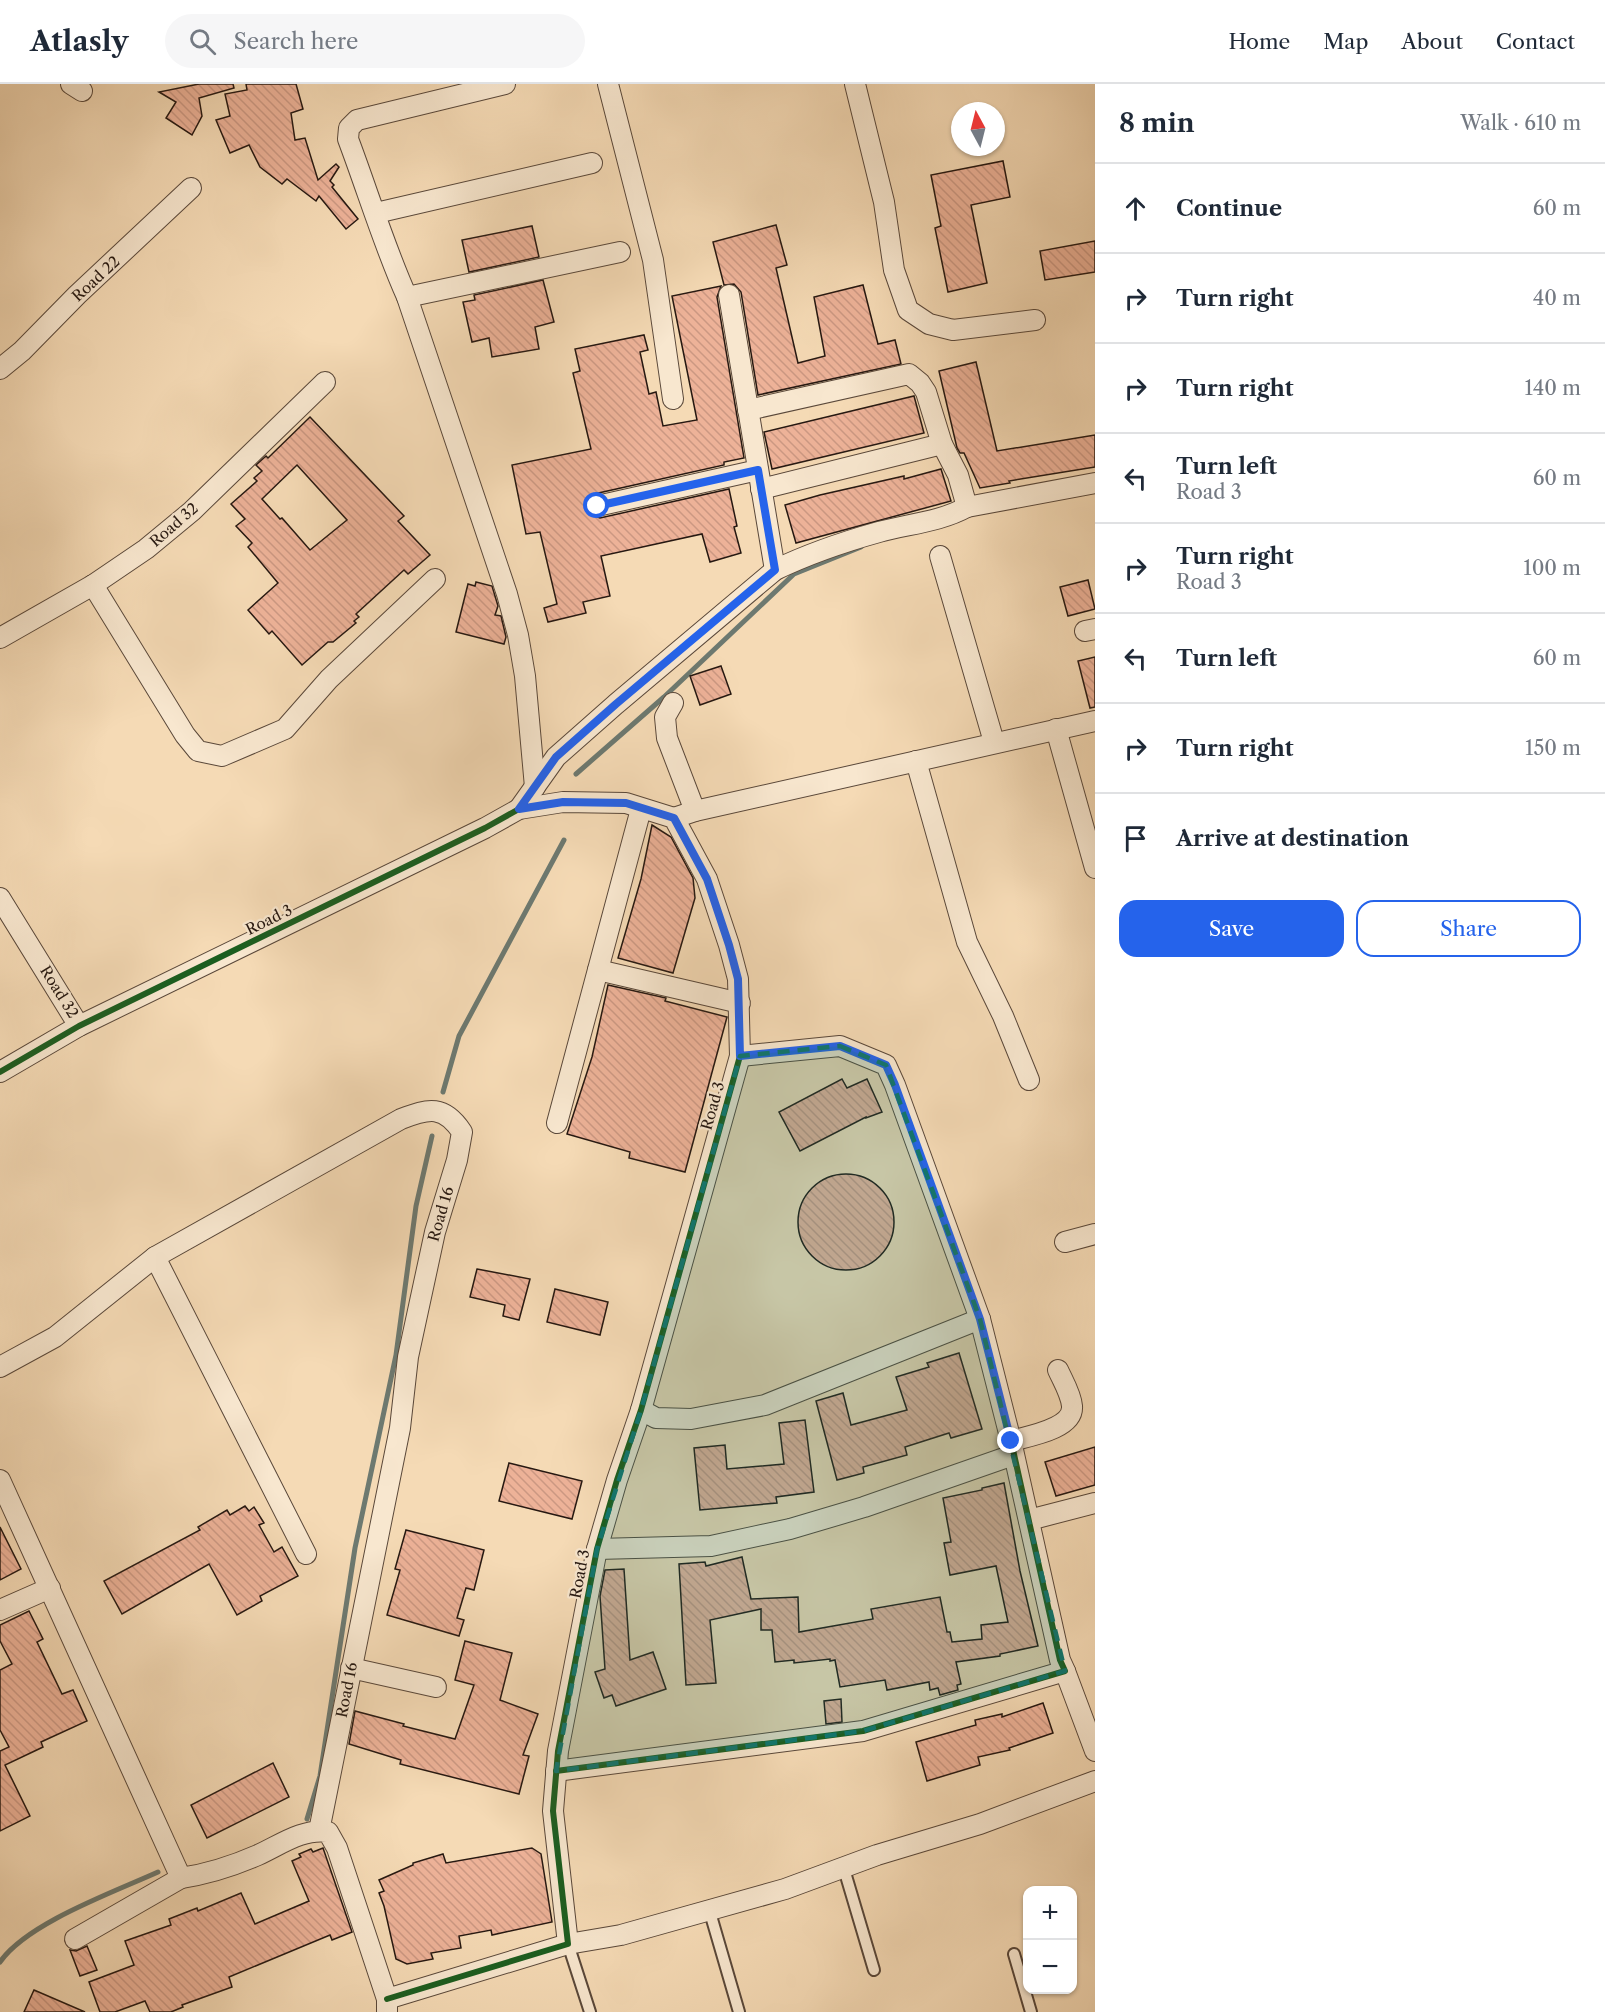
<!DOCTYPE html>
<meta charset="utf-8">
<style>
body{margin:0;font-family:"Libre Caslon Text",serif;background:#f6f6f7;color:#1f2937}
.controls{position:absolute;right:18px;bottom:18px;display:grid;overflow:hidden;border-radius:12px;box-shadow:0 2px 4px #0004}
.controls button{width:54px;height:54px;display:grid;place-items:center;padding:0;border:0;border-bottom:2px solid #e0e1e3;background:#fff;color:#1f2937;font:30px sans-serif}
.compass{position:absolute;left:951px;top:18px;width:54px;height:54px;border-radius:50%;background:#fff;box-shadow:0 2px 4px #0004;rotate:353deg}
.stop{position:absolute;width:18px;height:18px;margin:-14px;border:4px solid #2563eb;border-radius:50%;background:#fff}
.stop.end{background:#2563eb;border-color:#fff;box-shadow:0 2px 6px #0008}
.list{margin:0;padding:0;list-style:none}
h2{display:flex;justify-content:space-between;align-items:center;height:78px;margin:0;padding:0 24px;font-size:26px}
h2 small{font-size:20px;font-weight:400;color:#747a83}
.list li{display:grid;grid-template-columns:39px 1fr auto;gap:18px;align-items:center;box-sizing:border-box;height:90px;padding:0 24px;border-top:2px solid #e0e1e3}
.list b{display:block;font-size:22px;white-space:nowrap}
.list p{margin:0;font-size:20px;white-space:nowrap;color:#747a83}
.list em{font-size:20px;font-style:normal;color:#747a83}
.actions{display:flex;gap:12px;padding:18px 24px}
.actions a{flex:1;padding:14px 0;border:2px solid #2563eb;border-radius:18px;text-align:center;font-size:21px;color:#2563eb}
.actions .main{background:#2563eb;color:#fff}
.icon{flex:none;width:33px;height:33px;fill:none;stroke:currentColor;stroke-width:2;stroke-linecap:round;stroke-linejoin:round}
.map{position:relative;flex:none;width:1095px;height:1928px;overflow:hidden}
header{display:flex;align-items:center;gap:36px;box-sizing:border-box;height:84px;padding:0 30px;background:#fff;border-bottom:2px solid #e0e1e3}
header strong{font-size:28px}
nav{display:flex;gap:33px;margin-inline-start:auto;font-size:21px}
.search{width:420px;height:54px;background:#f6f6f7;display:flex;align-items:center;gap:15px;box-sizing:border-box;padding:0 21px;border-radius:33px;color:#747a83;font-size:22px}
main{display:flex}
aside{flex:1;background:#fff}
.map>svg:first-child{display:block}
</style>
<header>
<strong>Atlasly</strong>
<div class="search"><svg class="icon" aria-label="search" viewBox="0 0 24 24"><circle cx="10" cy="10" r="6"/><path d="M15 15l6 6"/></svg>Search here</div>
<nav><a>Home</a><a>Map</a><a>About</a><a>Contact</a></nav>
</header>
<main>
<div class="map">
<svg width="1095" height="1928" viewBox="0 0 1095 1928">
<defs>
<pattern id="building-back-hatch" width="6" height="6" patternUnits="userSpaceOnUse" patternTransform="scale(1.5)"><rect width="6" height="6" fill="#edb298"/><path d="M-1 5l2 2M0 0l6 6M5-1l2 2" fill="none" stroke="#cb9882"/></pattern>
</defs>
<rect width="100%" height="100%" fill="#f5dab5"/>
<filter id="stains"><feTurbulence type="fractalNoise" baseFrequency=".00333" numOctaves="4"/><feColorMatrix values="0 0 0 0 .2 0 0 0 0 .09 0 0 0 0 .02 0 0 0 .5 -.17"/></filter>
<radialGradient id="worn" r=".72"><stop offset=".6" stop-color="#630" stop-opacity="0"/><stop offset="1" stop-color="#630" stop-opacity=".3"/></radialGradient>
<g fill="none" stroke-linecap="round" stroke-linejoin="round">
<!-- stream -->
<g stroke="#6d7970" stroke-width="5">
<polyline points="576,690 664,613 794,490 861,463"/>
<polyline points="443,1008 459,952 564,756"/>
<polyline points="307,1735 320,1692 355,1464 396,1271 416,1122 432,1052"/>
<path d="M0,1878C27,1839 114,1808 158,1788"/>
</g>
</g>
<!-- building -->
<g fill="url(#building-back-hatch)" stroke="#261811" stroke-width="1.5" fill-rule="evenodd">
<polygon points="199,0 233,0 234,4 199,14 202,32 192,51 166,34 176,18 159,8"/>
<polygon points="246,0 296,0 303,25 291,29 295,56 305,54 318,96 336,80 339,83 330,97 334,101 332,103 358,135 346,145 319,112 316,117 287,95 282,100 260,83 249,61 230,69 216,36 230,32 225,10 247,6"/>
<polygon points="1003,77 1010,113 971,121 987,199 948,208 935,144 941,142 931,91"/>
<polygon points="776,141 787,181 776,184 798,279 825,272 814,213 863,201 878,260 895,256 901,280 758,311 741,208 734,200 724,201 713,158"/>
<polygon points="532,142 539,173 469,188 462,156"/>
<polygon points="1095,157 1095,188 1045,196 1040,167"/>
<polygon points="543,196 554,238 535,243 539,265 492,273 489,254 472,258 463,218 475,216 474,211"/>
<polygon points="721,202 717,213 744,374 724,378 724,381 594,410 588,414 585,424 589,430 600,434 729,405 737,442 734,443 741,469 710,478 702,450 601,472 610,512 583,518 586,529 548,538 544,524 557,520 540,448 526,450 512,381 591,365 573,289 580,287 575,265 644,251 648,266 640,268 649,310 656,308 663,342 697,336 672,212"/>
<polygon points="976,278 997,367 1095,351 1095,383 1009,397 1010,399 980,404 964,369 960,369 957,364 939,287"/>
<polygon points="914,312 924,349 772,385 764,348"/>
<path d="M310,333L404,432L398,437L430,471L408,490L404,486L356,530L359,533L354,537L356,539L333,558H328L302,581L272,547L269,550L248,526L278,499L248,463L252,459L236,442L245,435L231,420L257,397L254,394L262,387L256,381L266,372L268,374ZM297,381L347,436L310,466L282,434L280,435L262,415Z"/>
<polygon points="941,385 951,417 796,459 785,421 820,411 904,392 904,395"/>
<polygon points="1088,496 1095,525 1068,532 1060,503"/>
<polygon points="476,498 492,502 498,522 495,531 501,532 506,553 504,560 456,548 468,500 475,502"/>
<polygon points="1095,573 1095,623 1090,624 1078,577"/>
<polygon points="721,582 731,610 700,621 690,592"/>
<polygon points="652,741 671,753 693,794 695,814 673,889 618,874 641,795"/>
<polygon points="608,901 666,914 665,917 727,933 685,1088 629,1074 630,1068 567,1050 592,973"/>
<polygon points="842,995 847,1004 867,995 882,1028 866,1034 866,1033 800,1067 779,1028"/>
<circle cx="846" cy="1138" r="48"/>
<polygon points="477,1185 530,1195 519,1236 503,1232 505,1221 470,1213"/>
<polygon points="555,1205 608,1218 600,1251 547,1238"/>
<polygon points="959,1269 982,1345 951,1354 949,1349 905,1363 907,1371 863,1383 864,1389 837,1396 816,1317 843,1309 851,1341 907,1326 896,1293 929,1283 927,1279"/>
<polygon points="805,1336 814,1408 776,1413 777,1419 700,1426 694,1364 725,1361 727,1385 784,1380 779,1339"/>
<polygon points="1095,1363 1095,1401 1056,1412 1045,1378"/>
<polygon points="509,1379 582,1397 572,1435 499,1417"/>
<polygon points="1004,1399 1020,1487 1038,1562 1000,1570 1000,1572 956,1578 961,1600 957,1601 958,1606 940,1611 938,1604 930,1606 929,1598 887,1606 885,1596 840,1603 835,1576 830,1577 830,1575 794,1579 794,1576 775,1578 772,1546 761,1546 761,1525 710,1536 716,1599 686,1601 679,1480 705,1478 706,1482 742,1473 751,1515 798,1513 799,1548 873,1535 871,1525 940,1513 947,1548 950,1548 952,1558 982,1555 981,1541 1008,1538 996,1482 950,1491 944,1459 951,1458 943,1414 982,1406 982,1404"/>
<polygon points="245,1422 249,1427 254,1423 264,1439 259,1441 274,1468 282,1463 298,1492 260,1512 262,1517 237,1531 209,1480 122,1530 104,1497 200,1446 198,1443 227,1426 230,1431"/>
<polygon points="0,1443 21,1485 0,1496"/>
<polygon points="406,1446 484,1466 474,1506 466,1504 457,1534 464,1536 459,1552 387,1531 400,1486 395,1485"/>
<polygon points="624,1485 630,1576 653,1568 666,1605 616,1622 612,1611 604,1614 595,1588 605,1585 600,1512 605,1486"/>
<polygon points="29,1527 43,1555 37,1558 62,1610 73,1606 87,1637 41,1658 43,1663 5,1681 30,1732 0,1747 0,1667 9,1663 0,1646 0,1586 12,1580 0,1557 0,1541"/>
<polygon points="465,1557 512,1569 500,1616 538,1630 523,1671 529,1672 519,1710 400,1680 401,1676 349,1660 355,1627 404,1640 403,1642 455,1655 474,1601 455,1596"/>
<polygon points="841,1615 842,1638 826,1640 824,1617"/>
<polygon points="1043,1619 1053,1649 1009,1664 1010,1666 978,1673 980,1681 927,1697 916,1658 976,1641 975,1636 1002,1630 1002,1633"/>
<polygon points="273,1679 289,1713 207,1754 191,1721"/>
<polygon points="323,1764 352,1848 332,1856 330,1851 229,1893 232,1903 182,1921 183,1923 171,1928 150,1928 145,1917 115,1928 100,1928 89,1898 134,1881 125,1857 171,1841 169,1835 197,1824 198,1827 241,1809 255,1840 309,1817 292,1777 301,1773 299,1770 311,1765 313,1768"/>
<polygon points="532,1764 541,1770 552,1838 492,1851 491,1846 459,1852 461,1864 431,1869 433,1875 407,1880 396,1875 384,1822 379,1809 384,1807 379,1796 413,1781 413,1779 443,1770 446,1779"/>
<polygon points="87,1862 97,1886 80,1892 70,1866 76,1867"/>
<polygon points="34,1906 85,1928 24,1928"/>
</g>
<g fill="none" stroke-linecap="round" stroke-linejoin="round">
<defs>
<g id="service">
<polyline points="844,1785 874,1886"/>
<polyline points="709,1825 739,1928"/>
<polyline points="568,1860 590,1928"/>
<polyline points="1014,1870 1031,1928"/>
</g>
<g id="minor">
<polyline points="71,0 82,7"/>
<path d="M505,0L357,36L349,44L348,55C368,108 384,162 407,213L507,510L518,551L525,592L535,703"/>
<polyline points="608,0 653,176 673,315"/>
<polyline points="855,0 884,118 894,186 908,226 929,240 953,246 1035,236"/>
<polyline points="376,129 592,79"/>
<polyline points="729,211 775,486"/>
<polyline points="407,213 620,168"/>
<polyline points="0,285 22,267 77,211 191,104"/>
<polyline points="761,405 942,360"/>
<polyline points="597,422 758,386"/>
<polyline points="967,423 1095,399"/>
<polyline points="940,472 994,658"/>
<polyline points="93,501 185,651 198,667 222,672 285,645 329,595 435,495"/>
<polyline points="1085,547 1095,545"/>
<polyline points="0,554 93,501 146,465 192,427 325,298"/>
<polyline points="673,619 665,633 667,654 695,727"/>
<polyline points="1056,645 1095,784"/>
<polyline points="916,677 967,858 1003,932 1029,996"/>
<path d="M519,725L556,673L616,620L775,486C808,470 843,458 879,448C908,440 940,438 967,423L958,391L942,360L926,308L920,299L909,290L748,326"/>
<polyline points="674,734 695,727 1095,637"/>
<polyline points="0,814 79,942"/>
<polyline points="598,886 740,919"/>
<polyline points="0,988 79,942 485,744 519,725 563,718 626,719 674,734 707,795 729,861 738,895 740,972 641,1326 617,1396 597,1465 558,1667 553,1727 568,1860 387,1915"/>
<polyline points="557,1039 641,725"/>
<polyline points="1065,1158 1095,1150"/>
<polyline points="155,1173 306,1470"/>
<path d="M0,1283L55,1253L155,1173L401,1035C429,1024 444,1021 462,1048L457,1076L435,1148L408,1273L400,1344L319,1747"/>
<polyline points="641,1326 656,1334 691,1335 765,1321 980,1235"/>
<path d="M1011,1357C1029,1352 1074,1345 1072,1322C1071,1310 1063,1297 1058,1286"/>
<path d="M0,1396L181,1794C208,1790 233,1782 258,1771C280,1761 303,1744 328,1748L337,1764L387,1915V1928"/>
<polyline points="1029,1436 1095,1419"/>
<polyline points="597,1465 711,1462 790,1445 864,1423 1013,1371"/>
<polyline points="0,1526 50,1504"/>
<polyline points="351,1584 436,1603"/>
<polyline points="1065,1587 1095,1667"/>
<polyline points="556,1687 863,1647 1065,1587 1060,1576 1011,1357 980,1235 895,1001 886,981 840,962 740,972"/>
<polyline points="75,1855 181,1794"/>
<polyline points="568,1860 621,1851 785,1805 877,1771 980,1740 1095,1697"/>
</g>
</defs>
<!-- service casing -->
<use href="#service" stroke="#5a483a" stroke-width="14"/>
<!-- minor casing -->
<use href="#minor" stroke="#5a483a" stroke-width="22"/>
<!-- service -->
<use href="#service" stroke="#f8e7cf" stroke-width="10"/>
<!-- minor -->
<use href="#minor" stroke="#f8e7cf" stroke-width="20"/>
<defs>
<g id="cycleway">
<polyline points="0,988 79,942 485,744 519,725 563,718 626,719 674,734 707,795 729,861 738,895 740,972 641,1326 617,1396 597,1465 558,1667 553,1727 568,1860 387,1915"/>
<polyline points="556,1687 863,1647 1065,1587 1060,1576 1011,1357 980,1235 895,1001 886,981 840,962 740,972"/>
</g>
</defs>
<!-- cycleway casing -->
<use href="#cycleway" stroke="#f8e7cf" stroke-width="10"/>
<!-- cycleway -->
<use href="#cycleway" stroke="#1b5e20" stroke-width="6"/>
</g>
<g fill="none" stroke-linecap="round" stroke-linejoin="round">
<!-- route -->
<polyline stroke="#2563eb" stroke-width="8" points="597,422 758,386 775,486 616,620 556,673 519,725 563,718 626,719 674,734 707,795 729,861 738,895 740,972 840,962 886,981 895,1001 980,1235 1011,1357"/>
</g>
<!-- marked area -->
<path fill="#0f766e" fill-opacity="0.2" stroke="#0f766e" stroke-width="4.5" stroke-dasharray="12 8" stroke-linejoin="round" d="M840,962L886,981L980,1235L1065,1587L863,1647L556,1687L597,1465L641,1326L740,972Z"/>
<g text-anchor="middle" stroke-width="4.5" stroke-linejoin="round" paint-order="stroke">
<!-- street labels -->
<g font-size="15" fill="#261811" stroke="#f8e7cf">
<text transform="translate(96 195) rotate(-43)" y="5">Road 22</text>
<text transform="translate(174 441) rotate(-41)" y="5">Road 32</text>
<text transform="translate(269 836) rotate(-26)" y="5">Road 3</text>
<text transform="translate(59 908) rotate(58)" y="5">Road 32</text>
<text transform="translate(713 1022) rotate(-74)" y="5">Road 3</text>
<text transform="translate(441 1130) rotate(-74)" y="5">Road 16</text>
<text transform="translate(580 1490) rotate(-79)" y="5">Road 3</text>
<text transform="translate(347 1606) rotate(-79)" y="5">Road 16</text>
</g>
</g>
<rect width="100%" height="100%" filter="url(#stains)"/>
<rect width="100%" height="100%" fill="url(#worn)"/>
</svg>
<div class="controls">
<button>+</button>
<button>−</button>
</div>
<svg class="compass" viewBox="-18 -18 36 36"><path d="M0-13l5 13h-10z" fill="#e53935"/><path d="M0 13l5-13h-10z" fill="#747a83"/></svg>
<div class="stop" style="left:597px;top:422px"></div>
<div class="stop end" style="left:1011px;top:1357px"></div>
</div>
<aside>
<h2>8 min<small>Walk · 610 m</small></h2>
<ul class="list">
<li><svg class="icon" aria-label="ahead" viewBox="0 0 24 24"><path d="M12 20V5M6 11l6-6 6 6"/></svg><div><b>Continue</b></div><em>60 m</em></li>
<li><svg class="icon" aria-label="right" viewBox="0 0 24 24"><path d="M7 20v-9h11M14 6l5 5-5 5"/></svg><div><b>Turn right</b></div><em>40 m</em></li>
<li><svg class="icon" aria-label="right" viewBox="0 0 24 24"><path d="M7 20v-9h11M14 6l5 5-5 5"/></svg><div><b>Turn right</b></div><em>140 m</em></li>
<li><svg class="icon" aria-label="left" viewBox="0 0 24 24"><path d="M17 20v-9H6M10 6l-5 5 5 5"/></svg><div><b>Turn left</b><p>Road 3</p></div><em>60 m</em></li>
<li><svg class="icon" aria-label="right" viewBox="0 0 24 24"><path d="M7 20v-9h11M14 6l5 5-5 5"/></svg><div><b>Turn right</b><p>Road 3</p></div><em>100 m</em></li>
<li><svg class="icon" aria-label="left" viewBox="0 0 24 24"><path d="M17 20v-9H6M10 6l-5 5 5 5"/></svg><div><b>Turn left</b></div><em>60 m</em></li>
<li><svg class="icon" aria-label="right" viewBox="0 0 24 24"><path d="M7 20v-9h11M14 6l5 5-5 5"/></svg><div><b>Turn right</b></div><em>150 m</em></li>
<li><svg class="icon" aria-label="arrive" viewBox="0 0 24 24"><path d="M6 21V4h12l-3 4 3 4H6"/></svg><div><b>Arrive at destination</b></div></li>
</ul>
<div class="actions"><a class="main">Save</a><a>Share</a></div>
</aside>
</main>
